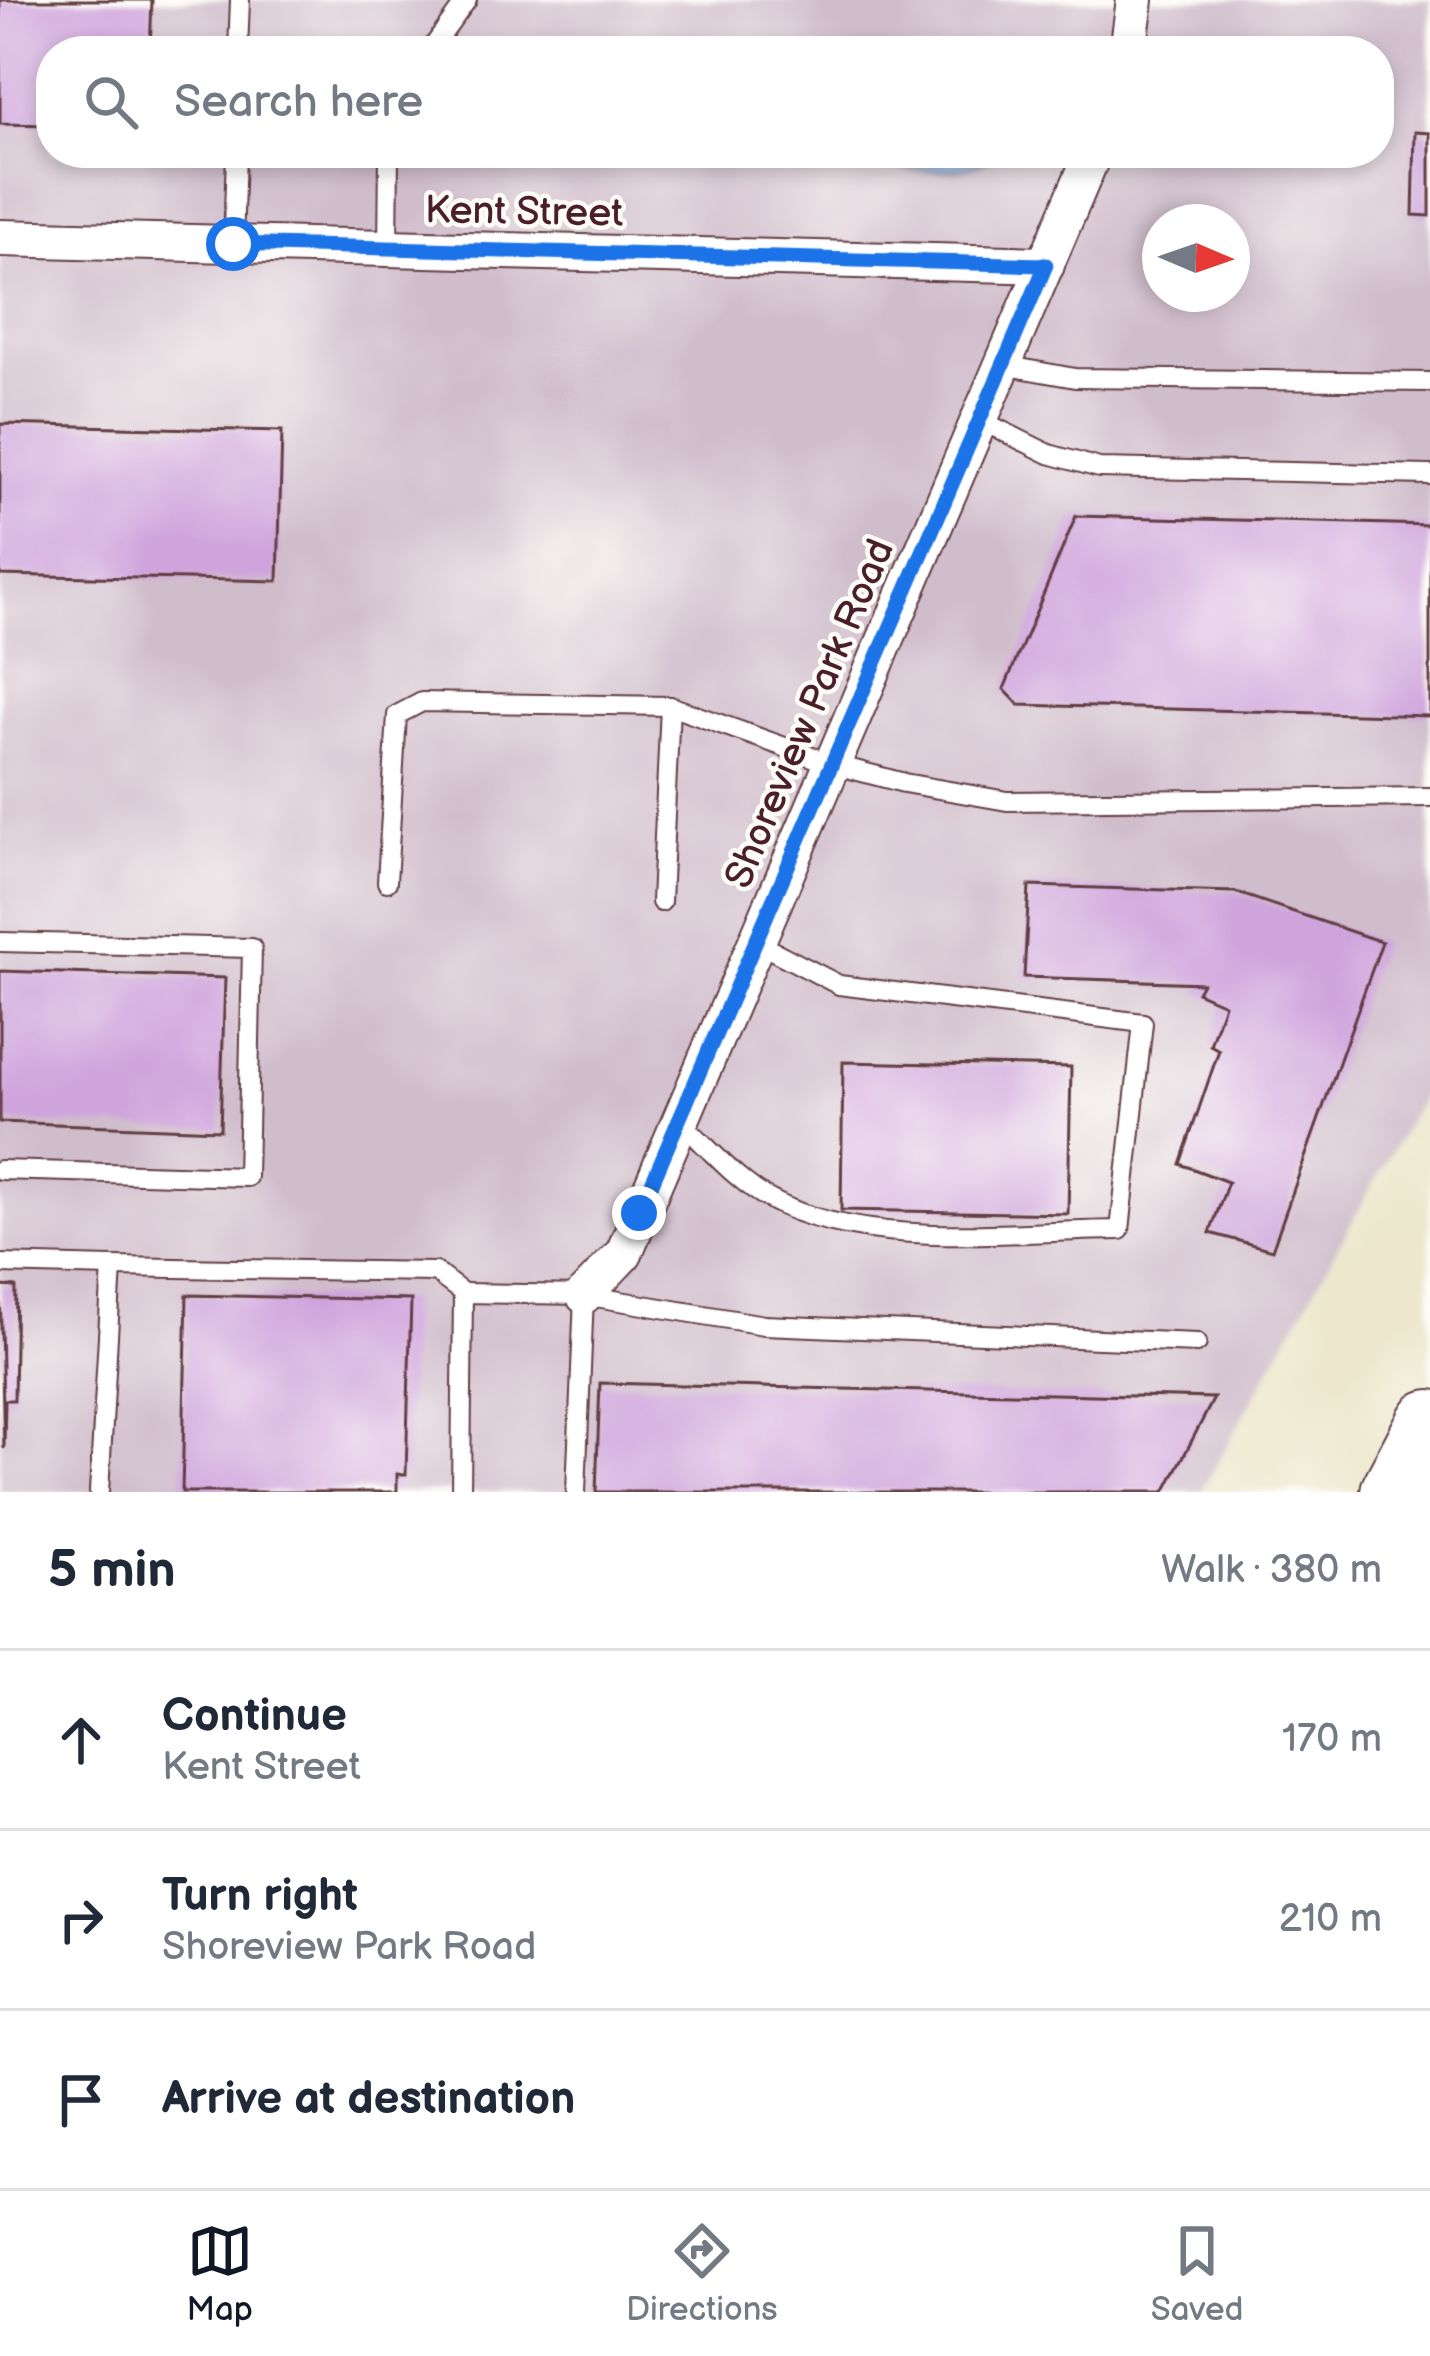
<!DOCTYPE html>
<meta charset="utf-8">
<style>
body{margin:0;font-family:"Balsamiq Sans",sans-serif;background:#f6f6f7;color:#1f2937}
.compass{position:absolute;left:1142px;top:204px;width:108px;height:108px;border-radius:50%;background:#fff;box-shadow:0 6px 18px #0003;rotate:92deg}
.stop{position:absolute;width:36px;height:36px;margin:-27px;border:9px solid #1a73e8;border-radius:50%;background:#fff}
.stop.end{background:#1a73e8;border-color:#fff;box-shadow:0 3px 12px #0008}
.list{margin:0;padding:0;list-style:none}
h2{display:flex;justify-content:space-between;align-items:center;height:156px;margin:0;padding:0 48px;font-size:51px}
h2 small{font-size:39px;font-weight:400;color:#747a83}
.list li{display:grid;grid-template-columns:78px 1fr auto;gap:36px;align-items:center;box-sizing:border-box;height:180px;padding:0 48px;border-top:3px solid #e0e1e3}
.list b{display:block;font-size:45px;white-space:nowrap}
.list p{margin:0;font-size:39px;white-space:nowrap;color:#747a83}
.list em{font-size:39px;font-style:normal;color:#747a83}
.icon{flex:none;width:66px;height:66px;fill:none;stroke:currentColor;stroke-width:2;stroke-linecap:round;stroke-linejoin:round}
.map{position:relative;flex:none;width:1430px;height:1492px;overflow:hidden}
.search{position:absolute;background:#fff;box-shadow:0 6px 18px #0003;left:36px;right:36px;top:36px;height:132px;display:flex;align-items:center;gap:30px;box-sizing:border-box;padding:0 42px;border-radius:48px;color:#747a83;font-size:45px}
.sheet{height:696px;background:#fff}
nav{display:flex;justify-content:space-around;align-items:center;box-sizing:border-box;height:168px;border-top:3px solid #e0e1e3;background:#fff;font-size:33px;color:#747a83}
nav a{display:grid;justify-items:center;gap:6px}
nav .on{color:#111827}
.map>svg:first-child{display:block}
</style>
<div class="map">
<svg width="1430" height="1492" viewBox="0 0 1430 1492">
<rect width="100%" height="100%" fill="#fdfcf7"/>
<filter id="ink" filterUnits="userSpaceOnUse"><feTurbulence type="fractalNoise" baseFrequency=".00833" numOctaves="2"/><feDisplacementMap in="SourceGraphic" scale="24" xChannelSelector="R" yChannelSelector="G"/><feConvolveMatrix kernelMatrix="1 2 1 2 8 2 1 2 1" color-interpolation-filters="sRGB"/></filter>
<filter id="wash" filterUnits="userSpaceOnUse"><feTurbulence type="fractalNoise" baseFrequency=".004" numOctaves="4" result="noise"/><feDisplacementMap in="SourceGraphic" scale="48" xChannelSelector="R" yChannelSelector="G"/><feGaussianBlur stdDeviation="2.7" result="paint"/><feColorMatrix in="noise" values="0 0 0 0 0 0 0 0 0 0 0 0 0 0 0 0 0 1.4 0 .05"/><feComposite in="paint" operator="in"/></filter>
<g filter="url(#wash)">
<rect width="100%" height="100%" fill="#ede8cd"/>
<!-- industrial -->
<path fill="#d0bdcc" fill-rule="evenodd" d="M0,0H1430V1082L1201,1492H0ZM51,51H1379V153H51ZM1160,222H1232V294H1160Z"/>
<!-- water -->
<path fill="#78a9e3" stroke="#616487" stroke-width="3" d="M504,153H999C947,191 877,155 822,166Z"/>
<g id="blocks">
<!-- building -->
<g fill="#cfa4dd">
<polygon points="0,0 152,0 150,51 51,51 51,125 0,124"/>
<polygon points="1415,132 1430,133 1430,216 1413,215"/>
<polygon points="0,424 282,431 278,581 0,575"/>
<polygon points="1076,516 1430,525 1430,716 1019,705 1004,689"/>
<polygon points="1029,886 1235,892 1382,942 1272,1250 1210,1233 1228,1182 1180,1164 1219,1050 1210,1045 1224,1004 1197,992 1202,983 1024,977"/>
<polygon points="0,971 225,978 220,1130 0,1122"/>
<polygon points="843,1062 1071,1067 1068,1214 841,1210"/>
<polygon points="0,1286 16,1287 14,1400 5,1400 4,1449"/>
<polygon points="187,1295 411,1300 406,1474 397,1474 397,1492 182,1492"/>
<polygon points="600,1383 1214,1398 1165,1492 596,1492"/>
</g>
</g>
</g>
<g filter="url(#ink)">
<use href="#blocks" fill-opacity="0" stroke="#623d43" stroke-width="3"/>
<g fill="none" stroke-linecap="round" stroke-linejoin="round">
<defs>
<g id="service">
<polyline points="238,51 240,0"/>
<polyline points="430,51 467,0"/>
<polyline points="233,244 236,153"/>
<polyline points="388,248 389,153"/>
<polyline points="1003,365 1075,378 1430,382"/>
<polyline points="980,420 1049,454 1099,468 1430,475"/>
<polyline points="387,882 397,715 422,702 670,706 832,764 904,783 1007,801 1430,797"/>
<polyline points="661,902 670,706"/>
<polyline points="0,942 252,948 247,1177 0,1170"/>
<path d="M679,1120C707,1146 737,1182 771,1200C865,1250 1014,1231 1120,1230L1143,1023L839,985L756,942"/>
<polyline points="0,1264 112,1267"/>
<polyline points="99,1492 112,1267 435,1272 463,1293"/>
<polyline points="461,1492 463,1293 584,1295 764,1325 1197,1343"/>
<polyline points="576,1492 584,1295"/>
</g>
<g id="minor">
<polyline points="1128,51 1135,0"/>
<polyline points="0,238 1046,265"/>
<polyline points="584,1295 624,1253 1093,153"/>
</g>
<polyline id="motorway" points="1394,1492 1430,1423"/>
</defs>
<!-- service casing -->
<use href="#service" stroke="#623d43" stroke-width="22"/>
<!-- minor casing -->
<use href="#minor" stroke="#623d43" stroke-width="40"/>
<!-- motorway casing -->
<use href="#motorway" stroke="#623d43" stroke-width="70"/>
<!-- service -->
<use href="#service" stroke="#fff" stroke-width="18"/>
<!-- minor -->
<use href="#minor" stroke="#fff" stroke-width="36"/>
<!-- motorway -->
<use href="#motorway" stroke="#fff" stroke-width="66"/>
</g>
</g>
<g fill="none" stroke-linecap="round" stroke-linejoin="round" filter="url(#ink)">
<!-- route -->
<polyline stroke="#1a73e8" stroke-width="15" points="233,244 1046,265 639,1213"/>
</g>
<g text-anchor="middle" stroke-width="9" stroke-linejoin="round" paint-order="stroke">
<!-- street labels -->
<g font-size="39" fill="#4a1f2b" stroke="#fdfcf7">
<text transform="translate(524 210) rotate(1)" y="14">Kent Street</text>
<text transform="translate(808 713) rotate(-67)" y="14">Shoreview Park Road</text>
</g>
</g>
</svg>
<svg class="compass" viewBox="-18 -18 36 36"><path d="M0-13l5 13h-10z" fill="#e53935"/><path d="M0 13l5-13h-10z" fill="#747a83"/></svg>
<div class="stop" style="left:233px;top:244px"></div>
<div class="stop end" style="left:639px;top:1213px"></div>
<div class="search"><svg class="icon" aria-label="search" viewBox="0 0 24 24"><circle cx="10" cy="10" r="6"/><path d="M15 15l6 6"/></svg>Search here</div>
</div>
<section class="sheet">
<h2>5 min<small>Walk · 380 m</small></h2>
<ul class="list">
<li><svg class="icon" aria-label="ahead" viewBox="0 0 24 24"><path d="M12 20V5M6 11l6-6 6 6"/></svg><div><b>Continue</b><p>Kent Street</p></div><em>170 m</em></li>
<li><svg class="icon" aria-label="right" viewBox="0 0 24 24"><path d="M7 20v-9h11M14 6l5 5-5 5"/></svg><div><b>Turn right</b><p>Shoreview Park Road</p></div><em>210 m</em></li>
<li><svg class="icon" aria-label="arrive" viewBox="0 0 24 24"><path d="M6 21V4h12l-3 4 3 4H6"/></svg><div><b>Arrive at destination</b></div></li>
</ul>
</section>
<nav>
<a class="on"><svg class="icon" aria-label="map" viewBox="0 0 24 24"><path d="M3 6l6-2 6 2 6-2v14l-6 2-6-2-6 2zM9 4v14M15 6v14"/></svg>Map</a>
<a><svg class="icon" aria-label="directions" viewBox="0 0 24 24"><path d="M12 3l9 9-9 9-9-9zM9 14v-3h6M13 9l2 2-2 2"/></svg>Directions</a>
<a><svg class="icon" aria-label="saved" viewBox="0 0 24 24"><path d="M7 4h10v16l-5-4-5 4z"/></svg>Saved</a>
</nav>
